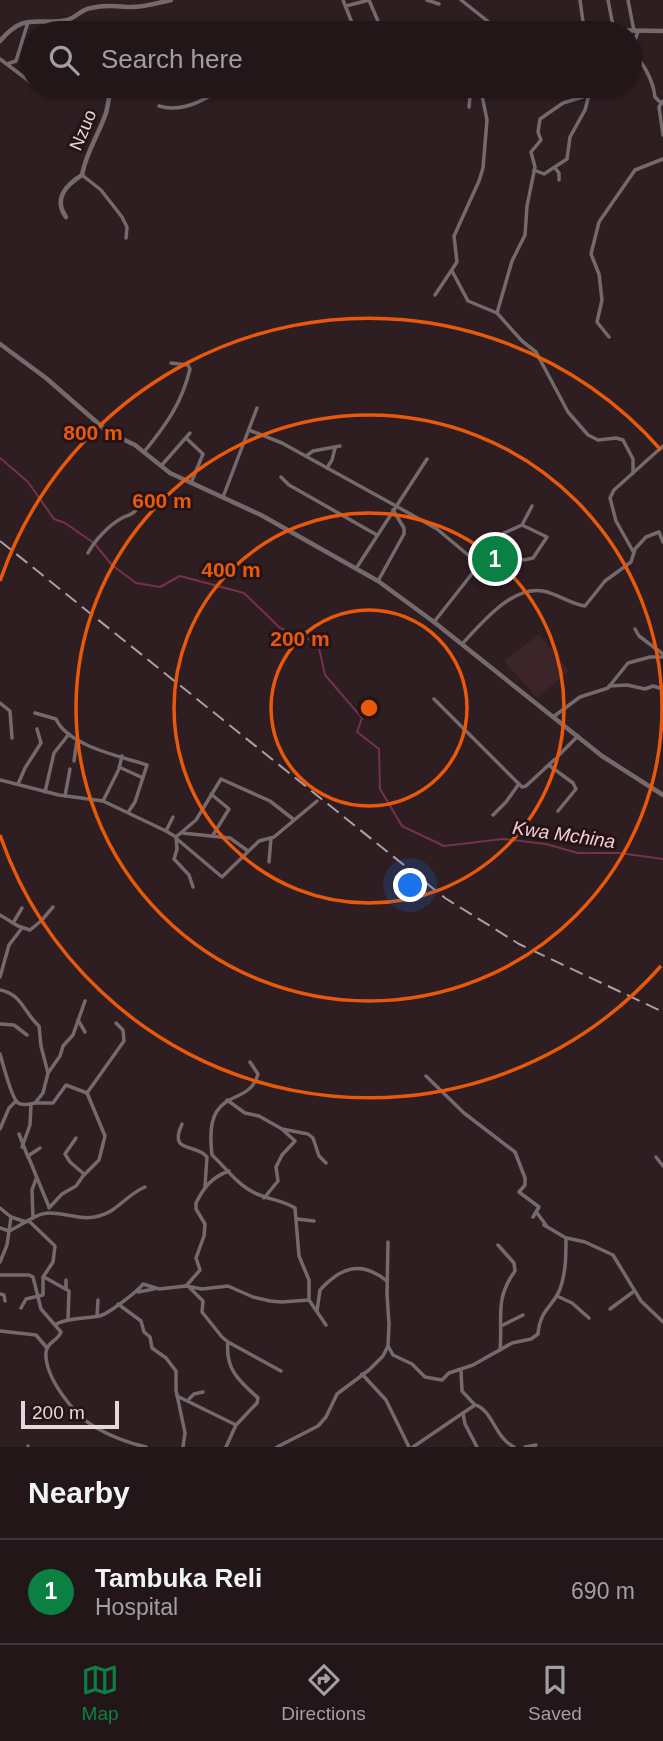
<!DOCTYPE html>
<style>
body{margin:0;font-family:Helvetica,sans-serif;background:#2e2326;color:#f1f3f6}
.scale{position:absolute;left:21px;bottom:18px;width:98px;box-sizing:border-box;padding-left:7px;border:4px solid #e4d8da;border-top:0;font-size:19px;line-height:24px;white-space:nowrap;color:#e4d8da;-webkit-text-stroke:5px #241418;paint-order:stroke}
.you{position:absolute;left:411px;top:886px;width:24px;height:24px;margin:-18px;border:5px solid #fff;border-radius:50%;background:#1a73e8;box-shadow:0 0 0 10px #1a73e833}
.badge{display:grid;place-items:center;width:46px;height:46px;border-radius:50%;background:#0b8043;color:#fff;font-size:23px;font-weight:700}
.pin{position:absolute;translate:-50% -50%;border:4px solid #fff;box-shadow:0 2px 7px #0006}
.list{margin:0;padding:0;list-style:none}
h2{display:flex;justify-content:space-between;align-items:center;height:91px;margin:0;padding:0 28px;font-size:30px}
h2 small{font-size:23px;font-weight:400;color:#a29fa2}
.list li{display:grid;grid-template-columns:46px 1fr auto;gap:21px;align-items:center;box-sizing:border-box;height:105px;padding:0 28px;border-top:2px solid #3f3538}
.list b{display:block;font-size:26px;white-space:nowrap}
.list p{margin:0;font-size:23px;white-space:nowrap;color:#a29fa2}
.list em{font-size:23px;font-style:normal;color:#a29fa2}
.icon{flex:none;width:38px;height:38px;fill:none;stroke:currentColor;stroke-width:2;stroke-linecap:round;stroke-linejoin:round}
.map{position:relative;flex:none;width:663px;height:1447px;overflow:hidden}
.search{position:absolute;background:#221619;box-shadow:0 2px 5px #0004;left:21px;right:21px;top:21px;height:77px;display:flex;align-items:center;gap:18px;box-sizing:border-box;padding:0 24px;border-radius:38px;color:#a29fa2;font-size:26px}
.sheet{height:196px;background:#221619}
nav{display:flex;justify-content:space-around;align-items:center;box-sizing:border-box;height:98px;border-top:2px solid #3f3538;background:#221619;font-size:19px;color:#a29fa2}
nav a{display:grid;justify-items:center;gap:4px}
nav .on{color:#0b8043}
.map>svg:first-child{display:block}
</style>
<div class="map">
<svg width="663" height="1447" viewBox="0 0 663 1447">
<rect width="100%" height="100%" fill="#2e1d21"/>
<!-- built -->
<g fill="#3b252b">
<polygon points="496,548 506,557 494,570 484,561"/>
<polygon points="539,634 569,671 537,698 504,661"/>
</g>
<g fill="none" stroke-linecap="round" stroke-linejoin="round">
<!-- stream -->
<polyline stroke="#743348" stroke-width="2" points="0,458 28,482 54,519 65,523 94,543 112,565 136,583 160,587 180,576 244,593 280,628 318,643 325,675 362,718 357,732 379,749 380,789 402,826 444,846 503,839 546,844 578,853 619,853 663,859"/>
<!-- minor -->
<g stroke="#746a6c" stroke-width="3.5">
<polyline points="343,0 356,33"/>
<polyline points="369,0 383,33"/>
<polyline points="427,0 439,4"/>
<polyline points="461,0 495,27 511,32"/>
<polyline points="580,0 584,29"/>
<polyline points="608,0 614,31"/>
<polyline points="628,0 634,31"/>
<polyline points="346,6 369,0"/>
<path d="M631,49C643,63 653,78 655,97L660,102"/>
<polyline points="630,56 638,31"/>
<polyline points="0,59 33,84"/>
<polyline points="7,64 16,61 28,22"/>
<polyline points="437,86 443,96"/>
<polyline points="663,101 659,107 663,135"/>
<path d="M159,106C182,113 206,100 224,86"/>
<polyline points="469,107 471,86"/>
<polyline points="555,168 559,173 559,180"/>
<polyline points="534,170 544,174 567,159 570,137 585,110 589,95"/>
<polyline points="82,175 101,190 122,217 127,227 126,238"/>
<polyline points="452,271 468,301 497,313 522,341 536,352 568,412 588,435 598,440 616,438 623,440 633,459 633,473"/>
<polyline points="435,295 457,262 454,236 479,181 483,168 487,120 480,86"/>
<polyline points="497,313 512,261 525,235 527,206 535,167 531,152 541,140 538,132 540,119 563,103 589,95 596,86"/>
<polyline points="609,337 597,322 602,300 599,274 591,254 599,222 635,170 663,159"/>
<polyline points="249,430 282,443 396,506"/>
<polyline points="186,438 203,454 191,483"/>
<path d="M144,452C166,425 182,403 190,369L188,365L171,363"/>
<polyline points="306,456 313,451 340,446"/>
<polyline points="161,466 190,433"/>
<polyline points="327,468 332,460 335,448"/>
<polyline points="281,477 289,485 377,535"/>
<polyline points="223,497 257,408"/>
<polyline points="396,506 437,529 480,565"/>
<path d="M88,553C95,540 109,525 122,518C129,514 132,516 137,509"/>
<polyline points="634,553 616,521 610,498 614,490 663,446"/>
<polyline points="357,567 427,459"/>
<polyline points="479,567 493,571 504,563 519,558 524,560 533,558 547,537 522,525"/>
<polyline points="378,581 404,534 404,528 393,510"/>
<polyline points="434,622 504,533 522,525 532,506"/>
<polyline points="635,629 639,636 663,654"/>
<path d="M462,644C481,624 512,585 543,591C558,594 571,604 585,606L605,581L631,562L635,549L646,537L659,532L663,542"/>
<polyline points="609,686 627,685 645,689 653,686 663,689"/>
<polyline points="434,699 522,787 526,786 555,759"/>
<polyline points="0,703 10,711 12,738"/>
<path d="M35,713L56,719C68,746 120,756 147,765L135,802L129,811"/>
<polyline points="553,717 580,697 608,688 628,663 650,657 663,657"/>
<polyline points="558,756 578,736"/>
<polyline points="74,761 77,740"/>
<polyline points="550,766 573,783 576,789 558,811"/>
<polyline points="119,767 143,778"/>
<polyline points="0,780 59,795 103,801 166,831 176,837 177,849 174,859 189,875 193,887"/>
<polyline points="18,784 25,768 41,743 37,729"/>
<polyline points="45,792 54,753 69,734"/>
<polyline points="211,794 229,809 213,835"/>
<polyline points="65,796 70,769"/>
<polyline points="103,801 119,769 122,756"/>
<polyline points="493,815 506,802 518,785"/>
<polyline points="166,831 173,817"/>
<polyline points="182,833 230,838 248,851"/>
<polyline points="176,837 196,820 221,779 270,801 293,819"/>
<polyline points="177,839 222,877 259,841 274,837 317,801"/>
<polyline points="269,862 271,838"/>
<polyline points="0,915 18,926 30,930 41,921 53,907"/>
<polyline points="13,923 22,908"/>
<polyline points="0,977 9,945 22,928"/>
<path d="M0,990C22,994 24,1013 39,1026L41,1046L48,1073"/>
<polyline points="78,1020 85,1032"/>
<polyline points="0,1024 14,1025 27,1035"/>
<path d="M0,1054C3,1063 11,1098 18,1103C22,1106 30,1104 35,1103L43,1093L48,1073L60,1056L63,1046L73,1035L85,1001"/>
<path d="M250,1062L258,1074C249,1110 203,1082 212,1155C225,1167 237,1184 253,1192C267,1200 281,1199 295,1208L299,1256L309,1280V1300L326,1325"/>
<polyline points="426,1076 464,1113 515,1152 525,1178 525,1185 519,1192 539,1207 533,1217"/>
<polyline points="227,1100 245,1113 259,1116 282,1129 308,1134 313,1138 319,1156 326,1163"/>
<polyline points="35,1103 53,1103 66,1085 87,1093"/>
<path d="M182,1124C168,1154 196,1143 207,1157L205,1186"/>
<polyline points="0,1129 9,1108 16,1101"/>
<polyline points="19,1134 28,1157"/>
<polyline points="76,1138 65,1154 70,1162 84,1174"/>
<polyline points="22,1147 30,1125 31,1104"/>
<polyline points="40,1148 28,1156 49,1207"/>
<polyline points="656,1157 663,1166"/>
<polyline points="264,1198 278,1181 276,1167 282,1155 295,1141 283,1130"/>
<polyline points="0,1208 11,1217 26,1222"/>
<polyline points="49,1208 62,1194 76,1186 83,1176 99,1160 105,1136 87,1093 124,1041 123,1030 116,1023"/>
<polyline points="537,1213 546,1225"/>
<polyline points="33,1218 32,1190 36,1179"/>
<polyline points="297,1219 314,1221"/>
<path d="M0,1228L9,1231C21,1226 36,1213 49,1213C66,1213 82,1221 99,1216C118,1211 126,1195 145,1187"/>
<polyline points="567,1238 585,1242 613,1255 641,1301 663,1322"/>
<path d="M498,1245L514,1263L515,1271C494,1300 503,1317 500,1350"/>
<polyline points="0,1262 7,1245 11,1217"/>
<path d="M0,1275H29L33,1277L41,1309L61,1332C58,1341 47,1342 46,1352C44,1377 75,1416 95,1427C110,1436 129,1443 146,1447"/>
<polyline points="44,1277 69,1291 68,1319"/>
<path d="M186,1286L200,1270L196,1258L204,1236L205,1224L196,1209V1203C204,1187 212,1177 229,1171"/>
<polyline points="66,1288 66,1280"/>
<path d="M190,1288L203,1301L202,1312L222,1337L228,1342C225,1369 239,1381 258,1398L257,1403L236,1425L226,1447"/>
<polyline points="138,1292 154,1289"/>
<polyline points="0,1294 4,1295 5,1301"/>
<polyline points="557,1296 572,1303 589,1318"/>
<polyline points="118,1304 141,1321 144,1332 150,1337 152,1348 166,1358 176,1371 176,1390 185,1433 183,1447"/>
<polyline points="21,1308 26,1299 43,1295 43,1277 53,1262 55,1246 29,1221"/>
<polyline points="610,1309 633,1292"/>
<path d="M317,1311L320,1290C341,1267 361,1260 387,1281"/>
<polyline points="97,1316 98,1300"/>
<path d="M56,1324C70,1317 84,1319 99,1316C107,1315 138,1291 143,1284L159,1289L186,1286L202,1289L228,1286L253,1297L270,1301L282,1302L309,1300"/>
<polyline points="503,1325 523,1315"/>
<polyline points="0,1331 36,1335 47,1348"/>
<polyline points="228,1342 281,1371"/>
<path d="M388,1346L393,1355L412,1364L425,1377L442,1380L449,1373L473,1365L512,1343L531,1339L538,1334C540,1309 553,1307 560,1289C566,1273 566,1254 566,1238L544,1225"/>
<polyline points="461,1371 462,1391 475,1405 463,1413 465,1424 477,1447"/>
<polyline points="362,1374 386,1400 409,1447"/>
<polyline points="177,1396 236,1425"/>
<polyline points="189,1399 194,1394 203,1392"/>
<path d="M475,1405C492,1409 495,1438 514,1447"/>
<polyline points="28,1447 28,1446"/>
<polyline points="277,1447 318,1426 326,1417 337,1394 369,1370 383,1356 388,1346 389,1324 387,1294 388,1242"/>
<polyline points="413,1447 463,1413"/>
<polyline points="525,1447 536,1445"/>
</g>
<!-- tertiary -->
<g stroke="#746a6c" stroke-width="4.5">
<polyline points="505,33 536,29 663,31"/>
<path d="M0,41C26,11 36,26 67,20C76,18 81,9 91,8C104,5 115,6 128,7C141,8 158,3 171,0"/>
<path d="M66,217C53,199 66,185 82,175C86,152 99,134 106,113C109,103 108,94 113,86"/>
<polyline points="0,344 46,378 108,432 135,445 170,473 261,515 378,581 434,622 602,756 663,795"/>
</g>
<!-- rail -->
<polyline stroke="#ad9fa2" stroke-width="2" stroke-dasharray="14 7" stroke-linecap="butt" points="0,541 445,898 519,944 663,1012"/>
</g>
<!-- distance rings -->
<g fill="none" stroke="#e8590c" stroke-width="3.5">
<circle cx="369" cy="708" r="98"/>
<circle cx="369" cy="708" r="195"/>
<circle cx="369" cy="708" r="293"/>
<path d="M661 966A390 390 0 0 1 0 835M0 581A390 390 0 0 1 661 450"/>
</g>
<g text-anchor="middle" stroke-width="6" stroke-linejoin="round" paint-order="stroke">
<!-- street labels -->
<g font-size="18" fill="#e4d8da" stroke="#241418">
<text transform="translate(83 130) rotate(-67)" y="6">Nzuo</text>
</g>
<!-- water labels -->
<g font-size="19" font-style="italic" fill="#f7ccd6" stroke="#241418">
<text transform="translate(564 834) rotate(8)" y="7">Kwa Mchina</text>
</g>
</g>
<circle cx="369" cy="708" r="10" fill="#e8590c" stroke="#241418" stroke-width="3.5"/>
<g font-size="21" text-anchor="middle" font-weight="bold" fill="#e8590c" stroke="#241418" stroke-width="6" stroke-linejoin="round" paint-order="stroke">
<text x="93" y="440">800 m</text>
<text x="162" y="508">600 m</text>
<text x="231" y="577">400 m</text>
<text x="300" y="646">200 m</text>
</g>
</svg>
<div class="scale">200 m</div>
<div class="you"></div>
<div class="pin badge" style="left:495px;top:559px">1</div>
<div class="search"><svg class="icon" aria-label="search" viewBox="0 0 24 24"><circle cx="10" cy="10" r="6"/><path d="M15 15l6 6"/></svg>Search here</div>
</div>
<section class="sheet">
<h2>Nearby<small></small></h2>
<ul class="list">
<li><span class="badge">1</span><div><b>Tambuka Reli</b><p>Hospital</p></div><em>690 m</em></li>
</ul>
</section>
<nav>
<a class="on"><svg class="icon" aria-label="map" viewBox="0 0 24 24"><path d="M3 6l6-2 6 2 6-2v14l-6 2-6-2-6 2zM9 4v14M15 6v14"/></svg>Map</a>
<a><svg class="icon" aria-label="directions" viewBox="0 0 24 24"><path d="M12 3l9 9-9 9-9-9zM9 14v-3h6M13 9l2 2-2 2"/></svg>Directions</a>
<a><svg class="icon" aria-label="saved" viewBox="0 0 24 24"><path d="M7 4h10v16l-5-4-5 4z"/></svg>Saved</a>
</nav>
